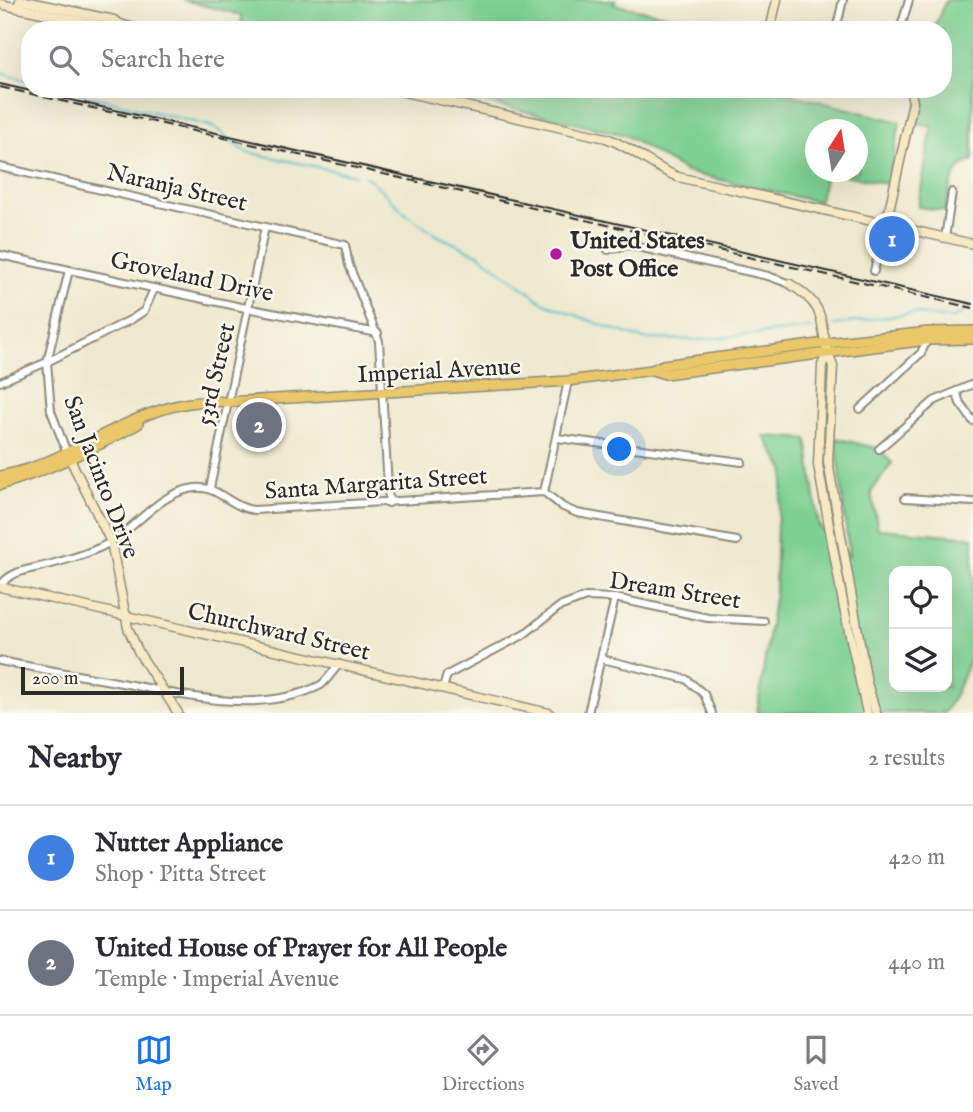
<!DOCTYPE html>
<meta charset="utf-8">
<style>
body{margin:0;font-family:"IM FELL English",serif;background:#f7f7f7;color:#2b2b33}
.controls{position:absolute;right:21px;bottom:21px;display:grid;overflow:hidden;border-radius:14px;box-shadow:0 7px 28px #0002}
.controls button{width:63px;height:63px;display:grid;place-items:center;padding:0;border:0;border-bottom:2px solid #e1e1e2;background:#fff;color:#2b2b33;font:35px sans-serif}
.compass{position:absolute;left:805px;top:119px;width:63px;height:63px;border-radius:50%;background:#fff;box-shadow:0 7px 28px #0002;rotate:12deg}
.scale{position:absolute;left:21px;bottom:18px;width:163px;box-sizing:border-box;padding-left:7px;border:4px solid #2b2b2b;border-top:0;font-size:19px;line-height:24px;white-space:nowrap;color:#2b2b2b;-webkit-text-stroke:5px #fbf7ec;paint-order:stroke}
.you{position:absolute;left:620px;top:450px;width:24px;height:24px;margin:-18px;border:5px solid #fff;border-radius:50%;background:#1a73e8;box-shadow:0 0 0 10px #1a73e833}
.badge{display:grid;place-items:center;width:46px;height:46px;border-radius:50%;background:#1a73e8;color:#fff;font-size:23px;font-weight:700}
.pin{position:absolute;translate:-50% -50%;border:4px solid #fff;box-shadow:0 2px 7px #0006}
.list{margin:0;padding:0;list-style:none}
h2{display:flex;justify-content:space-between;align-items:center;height:91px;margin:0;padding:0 28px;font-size:30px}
h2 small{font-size:23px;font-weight:400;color:#7c7c81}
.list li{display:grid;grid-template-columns:46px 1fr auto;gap:21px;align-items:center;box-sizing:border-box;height:105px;padding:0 28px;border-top:2px solid #e1e1e2}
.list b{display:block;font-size:26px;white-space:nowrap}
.list p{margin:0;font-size:23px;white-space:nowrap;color:#7c7c81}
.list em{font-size:23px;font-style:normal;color:#7c7c81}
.icon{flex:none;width:38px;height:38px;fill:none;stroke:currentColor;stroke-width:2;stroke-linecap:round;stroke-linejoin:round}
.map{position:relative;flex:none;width:973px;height:713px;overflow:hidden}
.search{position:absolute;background:#fff;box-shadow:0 7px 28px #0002;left:21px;right:21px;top:21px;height:77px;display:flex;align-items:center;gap:18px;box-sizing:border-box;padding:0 24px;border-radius:28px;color:#7c7c81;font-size:26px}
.sheet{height:301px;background:#fff}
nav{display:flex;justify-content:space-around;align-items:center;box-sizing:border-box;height:98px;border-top:2px solid #e1e1e2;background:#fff;font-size:19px;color:#7c7c81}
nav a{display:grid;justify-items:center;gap:4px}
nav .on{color:#1a73e8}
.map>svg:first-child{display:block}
</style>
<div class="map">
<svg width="973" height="713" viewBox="0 0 973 713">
<rect width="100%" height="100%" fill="#fbf7ec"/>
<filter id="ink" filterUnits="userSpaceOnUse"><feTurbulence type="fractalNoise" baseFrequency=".0143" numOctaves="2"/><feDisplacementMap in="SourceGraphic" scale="14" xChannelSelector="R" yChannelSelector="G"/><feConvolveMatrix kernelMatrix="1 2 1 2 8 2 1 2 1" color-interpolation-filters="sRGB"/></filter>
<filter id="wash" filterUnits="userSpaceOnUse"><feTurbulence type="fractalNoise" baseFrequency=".00686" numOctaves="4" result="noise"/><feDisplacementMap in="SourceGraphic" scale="28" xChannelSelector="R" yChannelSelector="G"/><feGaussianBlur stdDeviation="1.57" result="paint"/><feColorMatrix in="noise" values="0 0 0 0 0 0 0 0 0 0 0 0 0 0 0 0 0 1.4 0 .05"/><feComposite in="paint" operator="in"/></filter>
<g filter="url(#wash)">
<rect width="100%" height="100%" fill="#eee9ce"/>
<!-- green -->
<g fill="#7dd092" stroke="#547e5e" stroke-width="2" fill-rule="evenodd">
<polygon points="183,0 616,0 613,4 734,30 242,30 241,15"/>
<path d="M946,0H973V160C951,167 950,191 945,211L918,207L932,127L917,122L922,89H943V30H933Z"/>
<polygon points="428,89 770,89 900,122 888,184 830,172 858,172 858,130 816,130 816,172 827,172 819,202 686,172 625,135"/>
<path d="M764,436L807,439L819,526L849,556L836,438L879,449L892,463L871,492L878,529L973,537V651L955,695L944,713H757L775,592L777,525L785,471ZM894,571H947V687H894Z"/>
</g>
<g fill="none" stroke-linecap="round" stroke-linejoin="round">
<!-- stream -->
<g stroke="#51bccd" stroke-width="2">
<polyline points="0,73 30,81"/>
<path d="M63,89L210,126C226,131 231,146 247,152L355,175"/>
<polyline points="365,177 370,179 406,214 438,236 480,255 542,302 607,327 644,339 698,340 812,328"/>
<polyline points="834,325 913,313 942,318 954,318 968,309"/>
</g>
</g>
</g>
<g filter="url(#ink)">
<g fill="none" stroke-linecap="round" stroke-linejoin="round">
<defs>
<g id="street">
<polyline points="836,30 843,0"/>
<polyline points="900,30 909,0"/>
<polyline points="0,167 345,245 349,265 379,341 389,503"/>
<polyline points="945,238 952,192"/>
<polyline points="608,250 629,245 768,276 790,284"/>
<polyline points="0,255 241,307 378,333"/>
<polyline points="874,271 886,224"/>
<polyline points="0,382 47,362 132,319 144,311 154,289"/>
<polyline points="956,391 960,403 973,421"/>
<polyline points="860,409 921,353 928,338"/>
<polyline points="557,438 742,462"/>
<polyline points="879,449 934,401 973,384"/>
<polyline points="67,453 51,411 47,362 69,270"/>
<polyline points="210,488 265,227"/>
<polyline points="544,492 568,381"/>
<polyline points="905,498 973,502"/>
<path d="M0,587C8,571 32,569 48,565C69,559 95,552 114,540C140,523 161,492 195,488C218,485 231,508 254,510L544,492L563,507L577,513L737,541"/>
<polyline points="602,659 686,679 704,694 712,713"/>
<path d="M0,661C45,670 91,677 137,686C198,699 265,713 321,685C328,679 333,671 339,664"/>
<polyline points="443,688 447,675 523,635 559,607 586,597 615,598 708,618 764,621"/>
<polyline points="588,713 615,598"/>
</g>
<g id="secondary">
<polyline points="0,4 113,28 120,24"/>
<polyline points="18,8 20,0 114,20 120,24 141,30"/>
<polyline points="770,30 777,0"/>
<path d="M391,89L606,138C632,147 652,167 678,177L973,244"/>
<polyline points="886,224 913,102 910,89"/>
<path d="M790,284C836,312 814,328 833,366L828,462L867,683L876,713"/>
<polyline points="827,354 822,365 818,465 844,608 867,713"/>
<polyline points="68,455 111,542 128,628 139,653 178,713"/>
<polyline points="0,587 549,713"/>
</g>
<g id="primary">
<polyline points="652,370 665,374 927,340 973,339"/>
<path d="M0,476C12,473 25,471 36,466C100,442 156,395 227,402L568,381L652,370L663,365L826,343L929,332L973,331"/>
<path d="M0,485C49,470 93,449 138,424"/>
</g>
</defs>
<!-- street casing -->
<use href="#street" stroke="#8c8a7c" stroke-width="10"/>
<!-- secondary casing -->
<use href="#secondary" stroke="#8c8a7c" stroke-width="11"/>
<!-- primary casing -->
<use href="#primary" stroke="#8c8a7c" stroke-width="12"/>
<!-- street -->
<use href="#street" stroke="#fff" stroke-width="6"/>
<!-- secondary -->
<use href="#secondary" stroke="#f7e9c3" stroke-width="8"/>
<!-- primary -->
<use href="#primary" stroke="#eac769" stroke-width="9"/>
<!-- tram -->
<polyline stroke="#2b2b2b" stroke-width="2" points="0,84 973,304"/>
<!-- rail -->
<polyline stroke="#2b2b2b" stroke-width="2" stroke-dasharray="10 5" stroke-linecap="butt" points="0,87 973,308"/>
</g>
</g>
<!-- markers -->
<circle fill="#b5179e" stroke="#fbf7ec" stroke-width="2.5" cx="556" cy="254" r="7"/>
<g text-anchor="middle" stroke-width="5" stroke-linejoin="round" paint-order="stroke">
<!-- street labels -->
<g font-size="24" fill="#2b2b2b" stroke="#fbf7ec">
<text transform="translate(177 187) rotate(13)" y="8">Naranja Street</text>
<text transform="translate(192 276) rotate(12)" y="8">Groveland Drive</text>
<text transform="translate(439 370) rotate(-3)" y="8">Imperial Avenue</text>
<text transform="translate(215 374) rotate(-77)" y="8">53rd Street</text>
<text transform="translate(102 477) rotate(69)" y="8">San Jacinto Drive</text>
<text transform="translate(376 483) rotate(-4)" y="8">Santa Margarita Street</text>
<text transform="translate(675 590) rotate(9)" y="8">Dream Street</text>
<text transform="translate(279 631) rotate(13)" y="8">Churchward Street</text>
</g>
<!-- poi labels -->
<g font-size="24" font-weight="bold" fill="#2b2b2b" stroke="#fbf7ec" text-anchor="start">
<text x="570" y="248">United States<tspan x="570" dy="28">Post Office</tspan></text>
</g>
</g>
</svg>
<div class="controls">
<button><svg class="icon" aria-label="locate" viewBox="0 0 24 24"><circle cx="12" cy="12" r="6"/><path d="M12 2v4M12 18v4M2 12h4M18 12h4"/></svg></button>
<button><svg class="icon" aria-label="layers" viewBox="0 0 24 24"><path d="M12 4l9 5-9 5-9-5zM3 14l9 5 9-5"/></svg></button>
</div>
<svg class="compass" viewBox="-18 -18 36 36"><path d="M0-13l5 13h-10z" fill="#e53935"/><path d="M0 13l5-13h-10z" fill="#7c7c81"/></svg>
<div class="scale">200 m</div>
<div class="you"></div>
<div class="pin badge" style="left:892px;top:239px;background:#3f7fe0">1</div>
<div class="pin badge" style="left:259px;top:425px;background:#6b7280">2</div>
<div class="search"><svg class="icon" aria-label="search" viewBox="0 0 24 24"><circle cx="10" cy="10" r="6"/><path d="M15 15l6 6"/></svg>Search here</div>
</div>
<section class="sheet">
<h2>Nearby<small>2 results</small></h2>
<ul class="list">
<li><span class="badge" style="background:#3f7fe0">1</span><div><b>Nutter Appliance</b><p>Shop · Pitta Street</p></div><em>420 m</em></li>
<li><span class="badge" style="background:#6b7280">2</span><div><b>United House of Prayer for All People</b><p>Temple · Imperial Avenue</p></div><em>440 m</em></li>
</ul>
</section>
<nav>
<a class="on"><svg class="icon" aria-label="map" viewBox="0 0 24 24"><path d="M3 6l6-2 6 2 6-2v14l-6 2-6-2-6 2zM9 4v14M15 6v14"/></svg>Map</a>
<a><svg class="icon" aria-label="directions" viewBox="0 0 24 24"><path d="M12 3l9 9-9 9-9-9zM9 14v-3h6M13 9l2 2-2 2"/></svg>Directions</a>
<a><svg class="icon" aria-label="saved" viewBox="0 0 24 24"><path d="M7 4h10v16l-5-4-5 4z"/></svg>Saved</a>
</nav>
